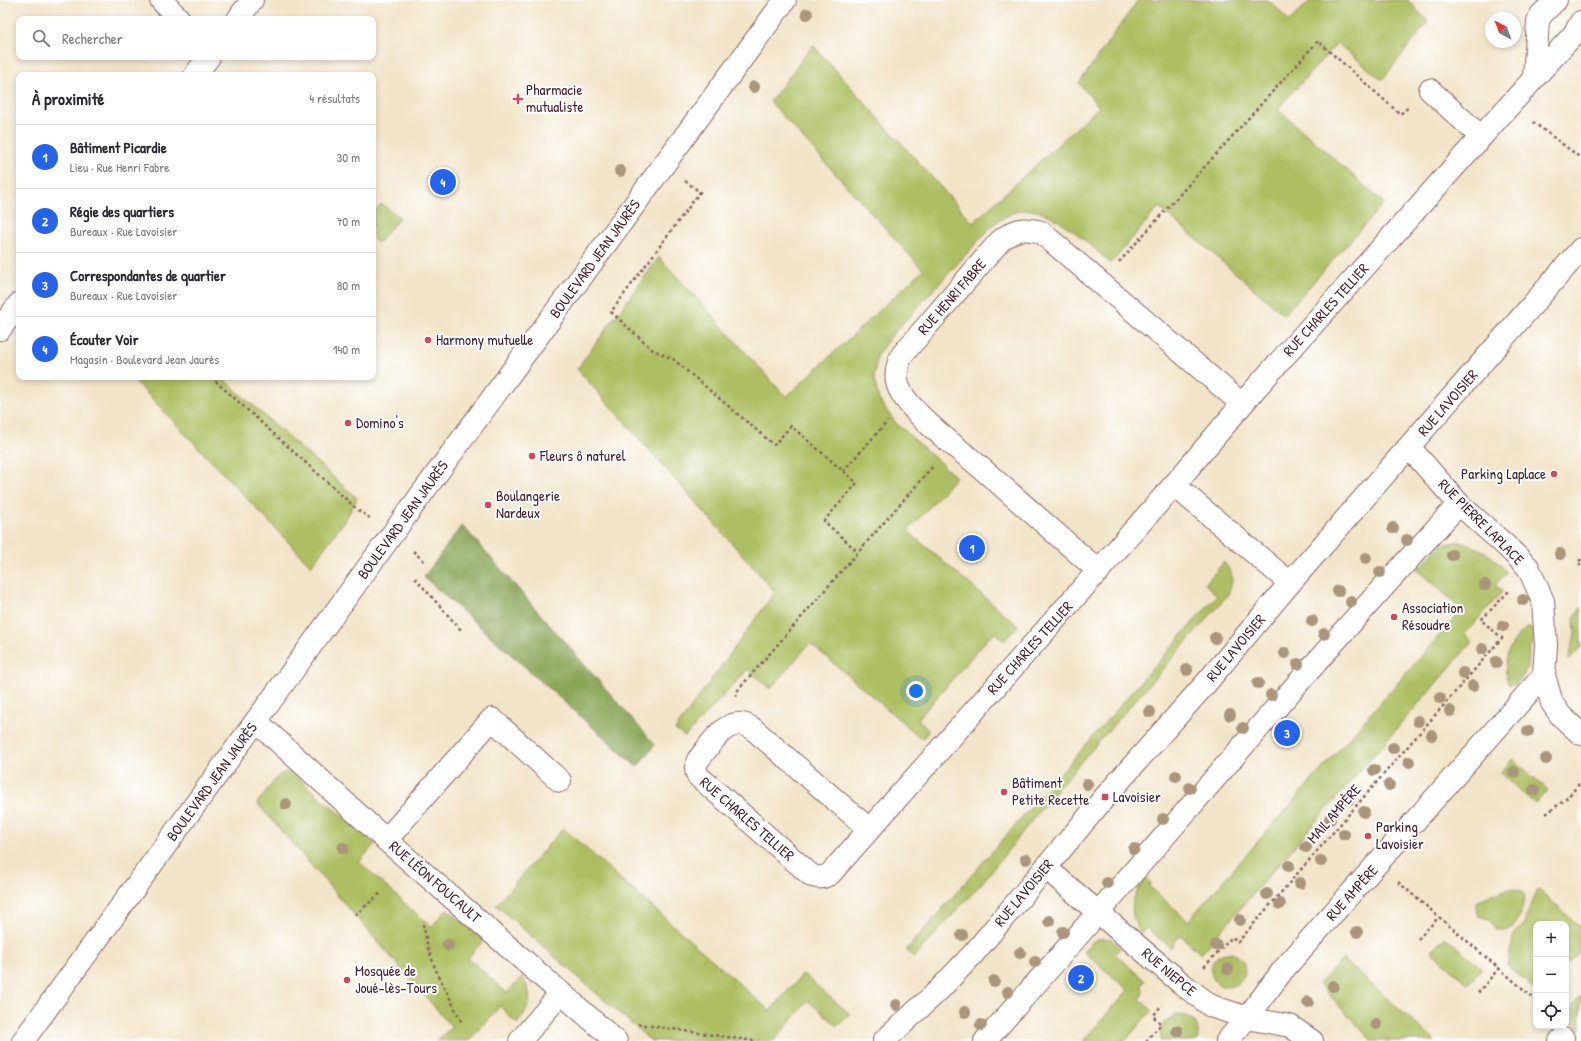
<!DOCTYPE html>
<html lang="fr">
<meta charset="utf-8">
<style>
body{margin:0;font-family:"Patrick Hand",sans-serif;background:#f2f2f3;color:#2b2b33}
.controls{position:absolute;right:12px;bottom:12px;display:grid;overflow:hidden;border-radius:8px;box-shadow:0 2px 6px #0003}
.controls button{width:36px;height:36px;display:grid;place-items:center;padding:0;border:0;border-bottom:1px solid #e1e1e2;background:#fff;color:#2b2b33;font:20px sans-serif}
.compass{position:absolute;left:1485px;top:12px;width:36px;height:36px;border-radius:50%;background:#fff;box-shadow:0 2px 6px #0003;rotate:318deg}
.you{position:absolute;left:916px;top:691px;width:14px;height:14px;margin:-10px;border:3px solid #fff;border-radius:50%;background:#1a73e8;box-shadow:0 0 0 6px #1a73e833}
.badge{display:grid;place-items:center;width:26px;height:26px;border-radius:50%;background:#2563eb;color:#fff;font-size:13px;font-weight:700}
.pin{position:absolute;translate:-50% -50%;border:2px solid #fff;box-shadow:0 1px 4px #0006}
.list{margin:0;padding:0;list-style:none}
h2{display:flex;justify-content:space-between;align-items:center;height:52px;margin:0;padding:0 16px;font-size:17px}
h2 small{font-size:13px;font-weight:400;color:#7c7c81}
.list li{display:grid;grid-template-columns:26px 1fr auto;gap:12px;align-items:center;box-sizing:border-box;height:64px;padding:0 16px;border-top:1px solid #e1e1e2}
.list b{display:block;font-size:15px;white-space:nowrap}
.list p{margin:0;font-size:13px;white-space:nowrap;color:#7c7c81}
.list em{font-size:13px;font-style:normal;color:#7c7c81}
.icon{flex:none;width:22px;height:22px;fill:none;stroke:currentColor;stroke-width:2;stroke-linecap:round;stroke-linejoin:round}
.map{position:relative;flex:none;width:1581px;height:1041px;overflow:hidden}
.search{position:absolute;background:#fff;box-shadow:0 2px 6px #0003;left:16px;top:16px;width:360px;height:44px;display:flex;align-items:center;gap:10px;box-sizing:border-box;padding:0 14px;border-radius:8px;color:#7c7c81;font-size:15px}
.panel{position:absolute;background:#fff;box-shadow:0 2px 6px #0003;left:16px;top:72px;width:360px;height:308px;border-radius:8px}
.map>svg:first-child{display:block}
</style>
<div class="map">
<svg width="1581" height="1041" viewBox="0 0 1581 1041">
<rect width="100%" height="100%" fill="#fff"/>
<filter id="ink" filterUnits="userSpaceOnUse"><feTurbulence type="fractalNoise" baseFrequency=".025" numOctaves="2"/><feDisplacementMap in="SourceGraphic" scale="8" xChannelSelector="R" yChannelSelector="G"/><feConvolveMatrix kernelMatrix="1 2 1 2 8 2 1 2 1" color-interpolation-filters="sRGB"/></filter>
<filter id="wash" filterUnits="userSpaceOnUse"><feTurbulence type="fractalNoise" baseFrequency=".012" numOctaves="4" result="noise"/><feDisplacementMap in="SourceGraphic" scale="16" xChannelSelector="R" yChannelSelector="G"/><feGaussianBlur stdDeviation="0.9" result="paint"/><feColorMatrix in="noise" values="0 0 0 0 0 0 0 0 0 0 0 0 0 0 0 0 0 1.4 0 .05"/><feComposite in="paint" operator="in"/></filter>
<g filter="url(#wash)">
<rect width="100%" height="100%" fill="#f2e4c8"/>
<!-- green -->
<g fill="#adbf62" stroke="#7c6f46">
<path d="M1138,0H1269L1289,21L1311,0H1408L1428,22L1382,80L1337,43L1278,109L1384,203L1284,315L1159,207L1111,263C1090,246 1053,207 1025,210C1013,211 1004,217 994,224L892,335L877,355L874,378L879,400L895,422L956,477L908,531L1018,626L1004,641L995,633L991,635L918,719L929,731L922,739L810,643L770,689L748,669L685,737L675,730L775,592L577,369L659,257L786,397L923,270L770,102L813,45L973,223L1099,107L1079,83Z"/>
<polygon points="381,204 400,217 378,243 373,239 373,213"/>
<polygon points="135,377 221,377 357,498 346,519 311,566 133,379"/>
<path d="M1460,541C1480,548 1494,555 1507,573L1495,585L1503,591L1465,634L1472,642L1201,954L1180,935L1171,948L1147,928L1141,933C1127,912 1131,897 1146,878L1151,883L1149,886L1188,921L1462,610L1417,569L1441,545Z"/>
<path d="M1224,562C1235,577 1233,579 1228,595L1058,788L981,884L914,957L906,950L1217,595L1205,584Z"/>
<polygon points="1581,607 1581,647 1568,661 1575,634 1574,618"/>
<path d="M1528,628L1533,629V642L1529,649L1528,664L1523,676L1516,684L1509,685C1500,665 1509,639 1528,628Z"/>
<polygon points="1513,759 1548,790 1535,804 1500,773"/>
<path d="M285,772L292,773L375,844L359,862L431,927L447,909L484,940L468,958L507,993L523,976C533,999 532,1004 517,1024L500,1006L469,1041H436L452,1027L257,803L278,776Z"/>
<polygon points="563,828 770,1011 803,974 850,1014 838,1026 808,1001 774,1041 651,1041 496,905"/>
<path d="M1511,889L1522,891L1525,896C1522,907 1519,927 1506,930C1503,930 1499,930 1496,930L1489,919L1478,916L1477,902C1487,895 1499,892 1511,889Z"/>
<polygon points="1538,889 1581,928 1581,951 1566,965 1566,924 1536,924 1536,988 1534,989 1507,965 1514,935 1527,921 1525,920"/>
<polygon points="1445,937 1482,968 1468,984 1431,951"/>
<polygon points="1102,938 1112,939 1121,948 1115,954 1145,981 1142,985 1143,992 1140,1000 1152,1010 1125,1041 1083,1041 1128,990 1083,951 1092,942"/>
<circle cx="1228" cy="970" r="17"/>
<polygon points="1343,959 1435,1041 1372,1041 1319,984"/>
<polygon points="1581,996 1581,1030 1566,1017 1566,1014"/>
<path d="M1177,1015C1192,1014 1202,1026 1197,1041H1162C1157,1028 1165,1019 1177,1015Z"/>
</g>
<!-- forest -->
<polygon fill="#8aa658" stroke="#6a6242" points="462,525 655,745 637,767 424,577"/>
</g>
<g filter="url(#ink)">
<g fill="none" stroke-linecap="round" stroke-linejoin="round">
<defs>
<g id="minor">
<polyline points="161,0 179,19"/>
<polyline points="238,19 252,0"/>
<polyline points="195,75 209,57"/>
<polyline points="1534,78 1538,21 1541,15 1556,0"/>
<polyline points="1481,137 1574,34 1581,22"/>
<polyline points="0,329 19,304"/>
<polyline points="1409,447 1459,504 1503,543 1528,567 1543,601 1546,645 1544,675 1552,703 1561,716 1581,734"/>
<polyline points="1174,485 1290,583"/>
<path d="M1099,571C1056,534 1015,497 973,461C952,444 914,415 901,392C894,380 896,367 902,355L1000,241C1015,229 1022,227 1041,232L1242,404"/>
<polyline points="256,721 386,840 616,1041"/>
<path d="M869,829L752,728C728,713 712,743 698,760C695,766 695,770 698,776L812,876C819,878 823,878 830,874L1174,485L1255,389L1481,137L1430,90"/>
<polyline points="386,840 492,719 560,781"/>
<polyline points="1046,868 1181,983 1211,1006 1247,1018 1290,1026 1312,1041"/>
<polyline points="520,1041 561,993"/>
<polyline points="884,1041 940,989 974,953 1105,797 1207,682 1290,583 1581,249"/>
<path d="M985,1041C1144,863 1297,679 1459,504"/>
<polyline points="1227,1041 1247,1018 1283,970 1544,675"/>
<polyline points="1560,1041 1563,1038"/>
</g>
<polyline id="primary" points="23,1041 393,533 785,0"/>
</defs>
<!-- minor casing -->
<use href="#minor" stroke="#856462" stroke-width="24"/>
<!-- primary casing -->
<use href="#primary" stroke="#856462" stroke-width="24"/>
<!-- path -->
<g stroke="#856462" stroke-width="2.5" stroke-dasharray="3 3" stroke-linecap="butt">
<polyline points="1533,122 1581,158"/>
<polyline points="685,181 700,192 611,312 653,350 673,359 774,445 791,426 857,483 824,521 858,552"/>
<polyline points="1119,262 1318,41 1400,114 1409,107"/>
<polyline points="211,377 358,510 370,518"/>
<polyline points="843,471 888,421"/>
<polyline points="413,551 426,563"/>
<polyline points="1581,559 1578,563 1581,566"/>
<polyline points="415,578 461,630"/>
<polyline points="736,697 738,690 934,465"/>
<polyline points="1546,814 1566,799 1581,782"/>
<polyline points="1398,882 1536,1000"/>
<polyline points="355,915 382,892"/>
<polyline points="423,924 428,948 435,968 462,1023"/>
<polyline points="1418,939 1439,917"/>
<polyline points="1204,967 1232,937 1238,942 1502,638 1481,620 1509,591"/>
<polyline points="1478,993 1499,968"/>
<polyline points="638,1024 754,1041"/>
<polyline points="1146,1041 1161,1024 1153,1016 1162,1005"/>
</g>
<!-- minor -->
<use href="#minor" stroke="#fff" stroke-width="22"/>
<!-- primary -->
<use href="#primary" stroke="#fff" stroke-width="22"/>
</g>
<!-- trees -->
<g fill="#a9967c">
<circle cx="807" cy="14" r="6"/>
<circle cx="754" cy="87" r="6"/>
<circle cx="620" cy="171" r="6"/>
<circle cx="1393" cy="528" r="6"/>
<circle cx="1407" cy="540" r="6"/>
<circle cx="1560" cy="554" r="6"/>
<circle cx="1452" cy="555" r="6"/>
<circle cx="1366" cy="558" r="6"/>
<circle cx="1380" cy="572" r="6"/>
<circle cx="1485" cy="585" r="6"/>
<circle cx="1338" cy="591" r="6"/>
<circle cx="1523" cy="600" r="6"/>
<circle cx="1351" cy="602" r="6"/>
<circle cx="1312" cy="621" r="6"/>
<circle cx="1503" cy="626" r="6"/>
<circle cx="1324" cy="634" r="6"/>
<circle cx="1215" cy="638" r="6"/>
<circle cx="1482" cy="649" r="6"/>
<circle cx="1285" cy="653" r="6"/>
<circle cx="1496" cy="662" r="6"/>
<circle cx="1298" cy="664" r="6"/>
<circle cx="1187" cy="670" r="6"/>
<circle cx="1463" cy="673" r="6"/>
<circle cx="1258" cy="683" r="6"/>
<circle cx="1473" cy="686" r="6"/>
<circle cx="1271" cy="695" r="6"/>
<circle cx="1440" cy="698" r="6"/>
<circle cx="1450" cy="711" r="6"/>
<circle cx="1150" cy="712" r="6"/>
<circle cx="1230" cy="715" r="6"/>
<circle cx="1418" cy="721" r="6"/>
<circle cx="1243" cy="728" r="6"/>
<circle cx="1528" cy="731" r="6"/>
<circle cx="1432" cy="735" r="6"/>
<circle cx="1393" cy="748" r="6"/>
<circle cx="1546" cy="759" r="6"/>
<circle cx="1409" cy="762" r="6"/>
<circle cx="1374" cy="770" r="6"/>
<circle cx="1514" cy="772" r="6"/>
<circle cx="1176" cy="776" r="6"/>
<circle cx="1087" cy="784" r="6"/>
<circle cx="1389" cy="785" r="6"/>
<circle cx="1190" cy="788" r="6"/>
<circle cx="1534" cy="790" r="6"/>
<circle cx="1349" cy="799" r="6"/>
<circle cx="286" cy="804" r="6"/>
<circle cx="1364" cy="812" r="6"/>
<circle cx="1163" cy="819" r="6"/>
<circle cx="1330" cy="819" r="6"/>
<circle cx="1344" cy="834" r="6"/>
<circle cx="1306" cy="847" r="6"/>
<circle cx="343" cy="848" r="6"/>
<circle cx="1134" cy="849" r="6"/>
<circle cx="1026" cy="859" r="6"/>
<circle cx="1321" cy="861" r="6"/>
<circle cx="1289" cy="866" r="6"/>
<circle cx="1107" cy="883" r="6"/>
<circle cx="1300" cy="883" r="6"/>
<circle cx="1267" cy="894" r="6"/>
<circle cx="1280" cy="904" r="6"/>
<circle cx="1240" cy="920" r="6"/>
<circle cx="1049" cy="921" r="6"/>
<circle cx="1063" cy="932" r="6"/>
<circle cx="1357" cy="932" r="6"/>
<circle cx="962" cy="935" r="6"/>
<circle cx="448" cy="945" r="6"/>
<circle cx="1216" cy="945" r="6"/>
<circle cx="1020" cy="953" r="6"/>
<circle cx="1035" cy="962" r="6"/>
<circle cx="1228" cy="969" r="6"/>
<circle cx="994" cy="981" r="6"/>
<circle cx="1333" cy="986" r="6"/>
<circle cx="1008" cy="992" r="6"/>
<circle cx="1308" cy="1002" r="6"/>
<circle cx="896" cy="1005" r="6"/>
<circle cx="965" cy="1012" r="6"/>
<circle cx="1376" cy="1024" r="6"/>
<circle cx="981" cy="1025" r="6"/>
<circle cx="1177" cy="1031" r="6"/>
</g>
</g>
<!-- markers -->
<g fill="#d1495b" stroke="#fff" stroke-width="1.5">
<path d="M516 93h4v4h4v4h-4v4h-4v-4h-4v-4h4z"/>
<circle cx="428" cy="340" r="4"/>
<circle cx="348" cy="423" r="4"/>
<circle cx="532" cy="456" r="4"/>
<circle cx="1554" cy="474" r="4"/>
<circle cx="488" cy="505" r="4"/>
<circle cx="1394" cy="617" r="4"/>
<circle cx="1004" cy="792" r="4"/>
<rect x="1101" y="793" width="8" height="8" rx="2"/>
<circle cx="1368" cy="836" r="4"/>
<circle cx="347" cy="980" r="4"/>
</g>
<g text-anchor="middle" stroke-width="4" stroke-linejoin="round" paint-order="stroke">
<!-- poi labels -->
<g font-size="15" fill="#4a1f2b" stroke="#fff" text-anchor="start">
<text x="526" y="95">Pharmacie<tspan x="526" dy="17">mutualiste</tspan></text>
<text x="436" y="345">Harmony mutuelle</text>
<text x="356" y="428">Domino's</text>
<text x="540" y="461">Fleurs ô naturel</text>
<text x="1546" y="479" text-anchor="end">Parking Laplace</text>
<text x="496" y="501">Boulangerie<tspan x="496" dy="17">Nardeux</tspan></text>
<text x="1402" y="613">Association<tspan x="1402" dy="17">Résoudre</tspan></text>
<text x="1012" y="788">Bâtiment<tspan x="1012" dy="17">Petite Recette</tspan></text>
<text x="1113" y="802">Lavoisier</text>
<text x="1376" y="832">Parking<tspan x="1376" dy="17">Lavoisier</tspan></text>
<text x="355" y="976">Mosquée de<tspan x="355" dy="17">Joué-lès-Tours</tspan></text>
</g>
<!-- street labels -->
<g font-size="15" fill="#4a1f2b" stroke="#fff">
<text transform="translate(595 259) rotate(-54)" y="5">BOULEVARD JEAN JAURÈS</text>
<text transform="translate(952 297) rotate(-49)" y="5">RUE HENRI FABRE</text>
<text transform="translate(1326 310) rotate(-48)" y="5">RUE CHARLES TELLIER</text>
<text transform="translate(1448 403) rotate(-49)" y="5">RUE LAVOISIER</text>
<text transform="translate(403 520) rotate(-54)" y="5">BOULEVARD JEAN JAURÈS</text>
<text transform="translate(1481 522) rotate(45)" y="5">RUE PIERRE LAPLACE</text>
<text transform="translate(1030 648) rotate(-48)" y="5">RUE CHARLES TELLIER</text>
<text transform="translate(1236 648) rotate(-50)" y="5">RUE LAVOISIER</text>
<text transform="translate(212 782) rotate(-54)" y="5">BOULEVARD JEAN JAURÈS</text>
<text transform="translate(1334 814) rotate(-49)" y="5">MAIL AMPÈRE</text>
<text transform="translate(747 819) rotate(41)" y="5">RUE CHARLES TELLIER</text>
<text transform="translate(435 882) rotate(41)" y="5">RUE LÉON FOUCAULT</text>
<text transform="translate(1024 893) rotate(-50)" y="5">RUE LAVOISIER</text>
<text transform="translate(1352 893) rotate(-48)" y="5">RUE AMPÈRE</text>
<text transform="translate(1169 972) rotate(40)" y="5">RUE NIEPCE</text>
</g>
</g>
</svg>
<div class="controls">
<button>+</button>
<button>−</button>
<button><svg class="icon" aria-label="locate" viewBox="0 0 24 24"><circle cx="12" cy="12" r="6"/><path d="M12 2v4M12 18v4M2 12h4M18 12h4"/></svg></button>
</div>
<svg class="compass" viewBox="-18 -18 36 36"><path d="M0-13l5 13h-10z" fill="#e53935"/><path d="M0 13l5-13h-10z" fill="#7c7c81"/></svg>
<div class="you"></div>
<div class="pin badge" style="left:972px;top:548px">1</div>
<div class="pin badge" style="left:1081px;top:978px">2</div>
<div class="pin badge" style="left:1287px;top:733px">3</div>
<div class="pin badge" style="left:443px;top:182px">4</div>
<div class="search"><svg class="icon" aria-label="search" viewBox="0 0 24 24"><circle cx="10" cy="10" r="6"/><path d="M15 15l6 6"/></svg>Rechercher</div>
<section class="panel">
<h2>À proximité<small>4 résultats</small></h2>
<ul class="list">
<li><span class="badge">1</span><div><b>Bâtiment Picardie</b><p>Lieu · Rue Henri Fabre</p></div><em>30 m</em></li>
<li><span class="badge">2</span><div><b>Régie des quartiers</b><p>Bureaux · Rue Lavoisier</p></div><em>70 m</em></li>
<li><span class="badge">3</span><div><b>Correspondantes de quartier</b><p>Bureaux · Rue Lavoisier</p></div><em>80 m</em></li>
<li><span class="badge">4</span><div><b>Écouter Voir</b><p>Magasin · Boulevard Jean Jaurès</p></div><em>140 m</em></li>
</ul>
</section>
</div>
